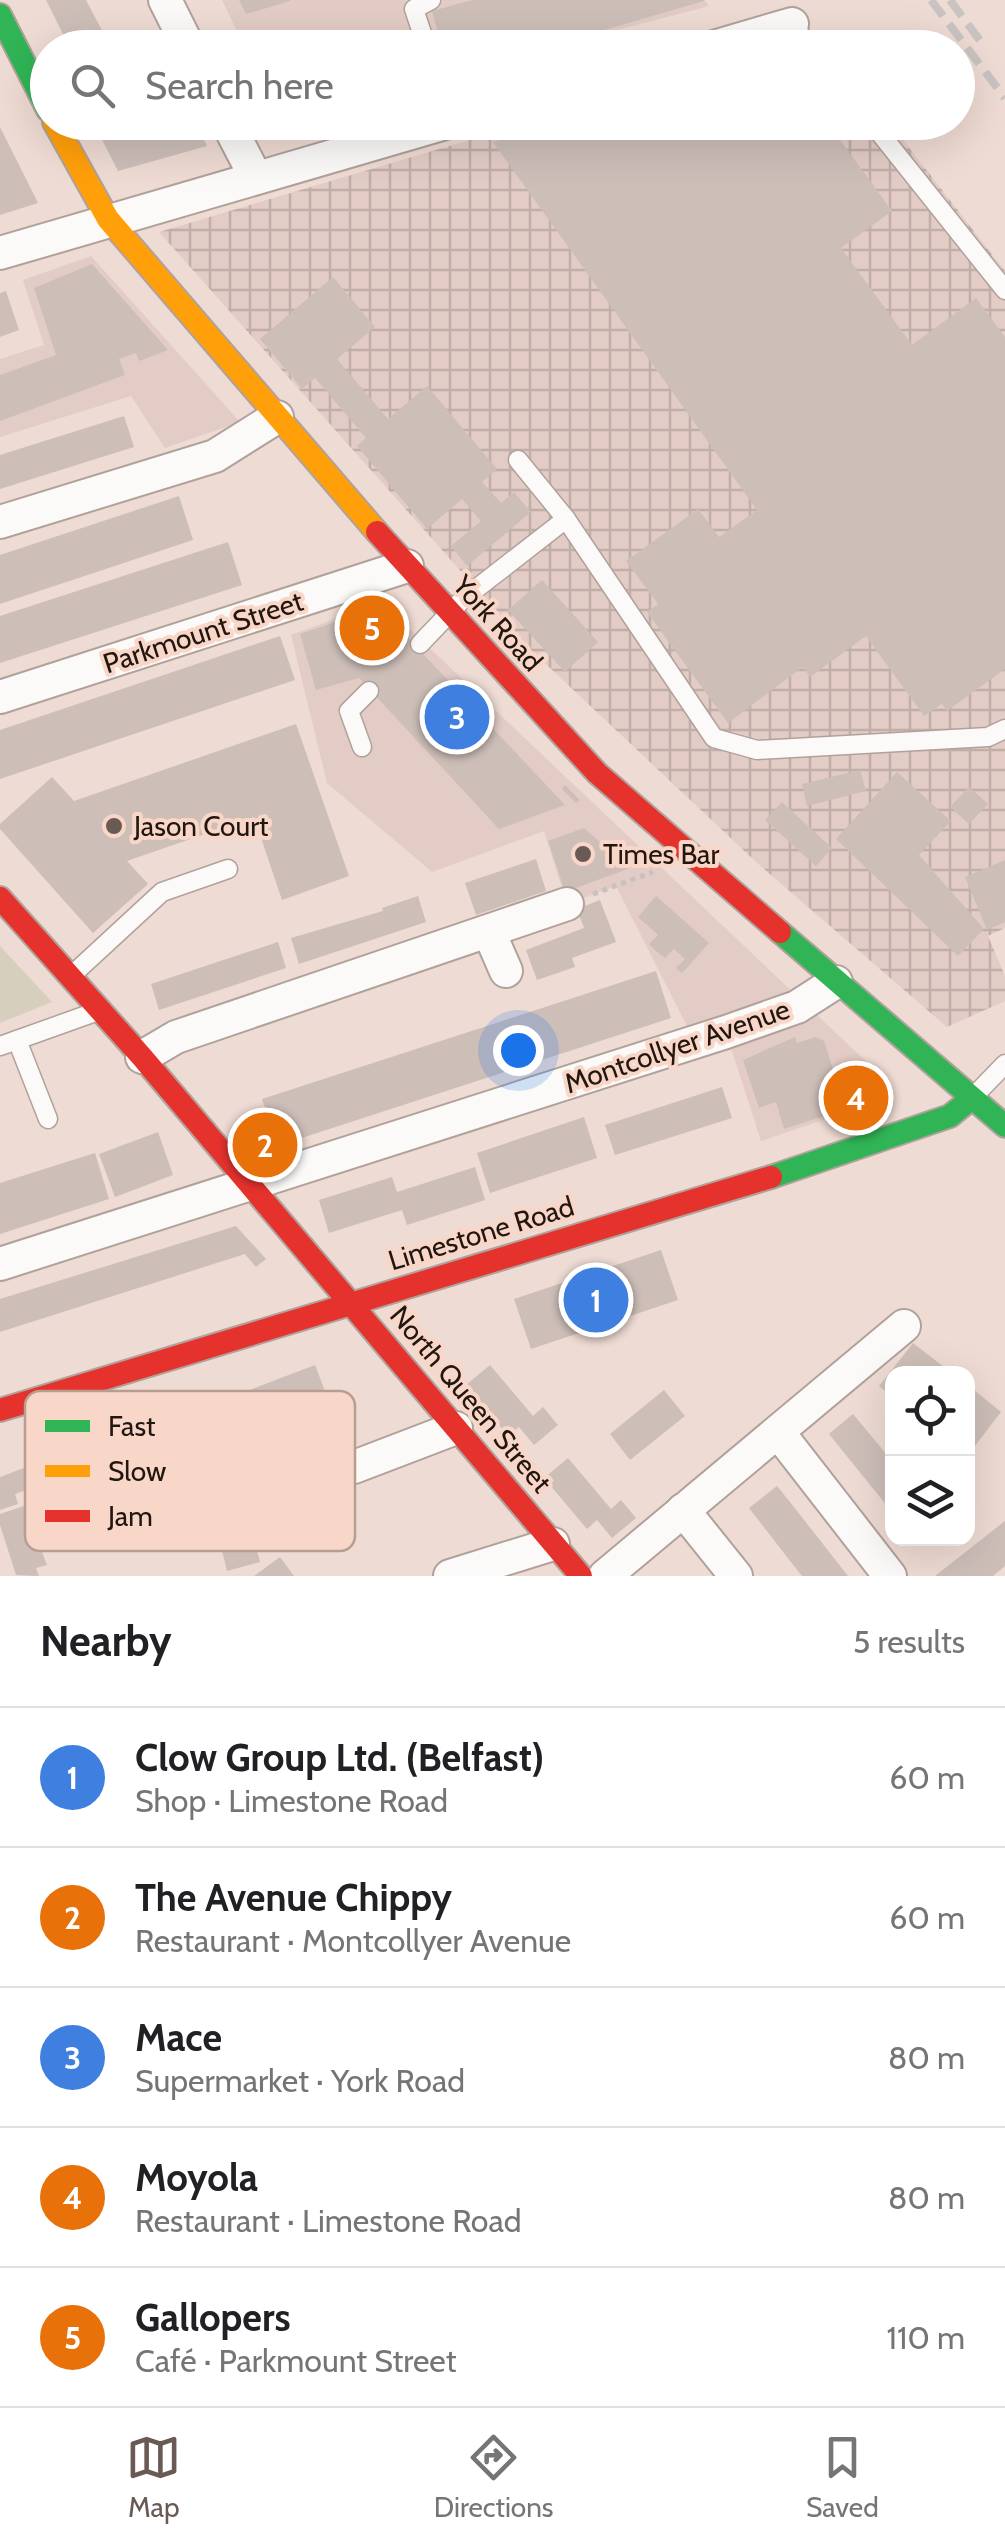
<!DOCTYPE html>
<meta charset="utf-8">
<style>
body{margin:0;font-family:Cabin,sans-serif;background:#f6f6f6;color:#202124}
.controls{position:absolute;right:30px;bottom:30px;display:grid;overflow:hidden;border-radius:20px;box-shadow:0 10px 40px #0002}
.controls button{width:90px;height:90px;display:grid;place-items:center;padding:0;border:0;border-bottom:2px solid #e0e0e0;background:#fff;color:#202124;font:50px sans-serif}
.you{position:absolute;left:518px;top:1050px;width:35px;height:35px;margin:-25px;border:8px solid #fff;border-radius:50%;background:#1a73e8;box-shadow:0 0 0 15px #1a73e833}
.badge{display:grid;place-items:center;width:65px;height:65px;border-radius:50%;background:#695b54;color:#fff;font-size:32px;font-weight:700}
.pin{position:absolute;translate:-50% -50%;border:5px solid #fff;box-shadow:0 2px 10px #0006}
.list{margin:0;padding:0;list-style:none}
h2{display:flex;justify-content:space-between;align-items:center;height:130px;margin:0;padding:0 40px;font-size:42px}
h2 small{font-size:32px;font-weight:400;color:#757577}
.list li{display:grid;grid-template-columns:65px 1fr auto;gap:30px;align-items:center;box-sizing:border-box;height:140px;padding:0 40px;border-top:2px solid #e0e0e0}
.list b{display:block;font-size:38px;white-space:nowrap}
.list p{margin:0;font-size:32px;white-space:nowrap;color:#757577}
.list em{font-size:32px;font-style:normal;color:#757577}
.icon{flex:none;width:55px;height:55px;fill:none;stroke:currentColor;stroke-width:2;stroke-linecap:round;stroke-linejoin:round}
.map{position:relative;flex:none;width:1005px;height:1576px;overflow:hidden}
.search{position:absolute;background:#fff;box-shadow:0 10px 40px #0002;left:30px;right:30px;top:30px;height:110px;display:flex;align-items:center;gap:25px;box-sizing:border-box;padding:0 35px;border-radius:55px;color:#757577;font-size:38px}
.sheet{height:830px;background:#fff}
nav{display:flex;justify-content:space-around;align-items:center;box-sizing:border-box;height:140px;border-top:2px solid #e0e0e0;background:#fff;font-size:28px;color:#757577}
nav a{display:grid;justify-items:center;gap:5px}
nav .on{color:#695b54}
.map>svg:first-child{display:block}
</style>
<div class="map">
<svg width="1005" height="1576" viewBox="0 0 1005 1576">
<defs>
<pattern id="industrial-grid" width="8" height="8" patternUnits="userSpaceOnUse" patternTransform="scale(2.5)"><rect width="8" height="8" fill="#e3ccc6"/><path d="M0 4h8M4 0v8" fill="none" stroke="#c2aea9"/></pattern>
</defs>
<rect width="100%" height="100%" fill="#eedbd3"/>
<!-- commercial -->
<g fill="#e3ccc6">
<polygon points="222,0 705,0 709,6 553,47 245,48"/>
<polygon points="91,256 240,422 165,448 131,396 0,437 0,359 44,345 23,280"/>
<polygon points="381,602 874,1069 882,1100 761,1141 726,1032 695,1042 616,886 567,904 544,831 432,872 327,783 291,635"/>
</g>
<!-- industrial -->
<polygon fill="url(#industrial-grid)" points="527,123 890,123 1005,271 1005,928 988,936 1005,976 1005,1001 947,1027 756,862 531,650 159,232"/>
<!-- park -->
<polygon fill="#d6cfbe" points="0,946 52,1002 0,1023"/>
<!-- building -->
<g fill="#cdbeb8">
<polygon points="46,0 86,0 106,38 101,41 104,48 70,48"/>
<polygon points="239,0 290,0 290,1 246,14"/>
<polygon points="472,0 704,0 704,1 542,48 442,48 432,11"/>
<polygon points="93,122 148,122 151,128 155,122 195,122 207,146 118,171"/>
<polygon points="245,122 273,122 273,123 249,131"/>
<polygon points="559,122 827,122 892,211 841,248 912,345 976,298 1005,337 1005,669 947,711 942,704 924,716 866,636 810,677 803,667 728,723 647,612 658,604 626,561 698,509 719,537 757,510 493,142"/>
<polygon points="0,127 38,203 0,215"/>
<polygon points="92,264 168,350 139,361 136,353 119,359 125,375 0,421 0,375 56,355 34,288"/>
<polygon points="333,277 375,327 337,359 388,419 427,386 497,469 482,482 501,503 514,492 531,512 467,566 451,546 481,521 462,499 427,529 357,446 366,438 315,378 302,389 260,339"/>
<polygon points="6,291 19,330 0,337 0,293"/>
<polygon points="124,416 134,447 0,489 0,455"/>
<polygon points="179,496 193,540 0,604 0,555"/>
<polygon points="228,542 242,585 0,663 0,616"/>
<polygon points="542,580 598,642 565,672 508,610"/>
<polygon points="379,607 565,805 499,829 359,678 316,690 300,634"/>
<polygon points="280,636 295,680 0,779 0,730"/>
<polygon points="296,724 349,876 282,900 254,817 127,861 148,884 93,933 0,829 0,824 52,777 74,801"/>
<polygon points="860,770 866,791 807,806 802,784"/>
<polygon points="897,772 951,821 919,855 984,929 958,956 836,839"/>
<polygon points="565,785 580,800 576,803 562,789"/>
<polygon points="969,787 988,804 969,824 950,807"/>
<polygon points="782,802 832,848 816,866 765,820"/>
<polygon points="584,828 630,868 565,892 548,841"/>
<polygon points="536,859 546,891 476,915 465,883"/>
<polygon points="1005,860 1005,922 987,930 965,877"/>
<polygon points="418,896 426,922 299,964 291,938 383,911 382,908"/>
<polygon points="656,896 709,943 682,973 676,968 685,959 674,949 665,958 655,950 649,944 658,935 638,917"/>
<polygon points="600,900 616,942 572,958 575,967 537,980 526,950 584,928 577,909"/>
<polygon points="278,942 286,968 159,1010 151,984"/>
<polygon points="656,971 671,1018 277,1146 262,1099"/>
<polygon points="795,1037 797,1043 815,1037 824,1041 838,1085 866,1075 874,1100 784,1129 776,1102 759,1108 743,1060"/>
<polygon points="722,1087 732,1118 615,1155 605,1125"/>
<polygon points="584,1117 597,1158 490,1193 477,1153"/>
<polygon points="158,1132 173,1175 115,1197 99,1154"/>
<polygon points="95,1153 109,1199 0,1234 0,1183"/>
<polygon points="475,1167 485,1200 407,1225 402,1210 329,1233 319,1200 392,1177 397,1192"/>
<polygon points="236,1226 266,1259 256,1267 245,1254 0,1332 0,1299"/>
<polygon points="661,1250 678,1300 531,1349 514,1299"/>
<polygon points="913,1343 953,1374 892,1374 892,1397 879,1386"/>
<polygon points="315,1365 344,1441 302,1457 295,1440 241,1461 218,1402"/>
<polygon points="490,1365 533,1416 543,1407 558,1425 534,1445 519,1427 508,1436 466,1385"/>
<polygon points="968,1385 1001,1412 968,1455"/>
<polygon points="664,1390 685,1416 630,1460 610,1434"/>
<polygon points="853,1414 892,1461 892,1512 829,1434"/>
<polygon points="135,1436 144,1464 57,1497 54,1487 31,1494 29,1489 15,1494 18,1504 0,1510 0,1477 45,1460 47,1466"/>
<polygon points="568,1458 611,1509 621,1500 636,1518 612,1538 597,1520 587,1529 544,1478"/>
<polygon points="777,1486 790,1502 848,1576 802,1576 787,1557 749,1508"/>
<polygon points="24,1506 47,1565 36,1568 39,1576 16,1575 0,1525 0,1514"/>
<polygon points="247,1514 260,1562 227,1571 215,1522"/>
<polygon points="1005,1521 1005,1566 993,1576 935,1576"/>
<polygon points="280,1557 294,1576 254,1576"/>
</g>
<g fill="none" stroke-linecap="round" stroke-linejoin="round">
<defs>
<g id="lane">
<polyline points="792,24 811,48"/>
<polyline points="427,48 414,9 431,0"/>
<polyline points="871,122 1005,290"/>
<polyline points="518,460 566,519 714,738 757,750 988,737 1005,729"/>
<polyline points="420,644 463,599 566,519"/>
<polyline points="362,747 349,711 369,691"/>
<polyline points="71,976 162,892 228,869"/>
<polyline points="17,1040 48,1119"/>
<polyline points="0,1046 98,1011"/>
<polyline points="974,1096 1005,1064"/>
</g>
<g id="street">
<polyline points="165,0 189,48"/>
<polyline points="710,48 792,24"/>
<polyline points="227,122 256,178"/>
<polyline points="0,253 449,122"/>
<polyline points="0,522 215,456 277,417"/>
<polyline points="0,697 407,566"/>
<polyline points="489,932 506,971"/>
<polyline points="142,1057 176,1037 567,904"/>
<polyline points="0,1264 726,1032 797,1007 836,982"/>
<polyline points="778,1432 890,1576"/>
<polyline points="354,1467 456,1428"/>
<polyline points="683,1510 736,1576"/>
<polyline points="450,1576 553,1544"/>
<polyline points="605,1576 904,1326"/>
</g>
<g id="fast">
<polyline points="0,15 48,110"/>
<polyline points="780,932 1005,1126"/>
<polyline points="771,1177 950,1116 972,1098"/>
</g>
<polyline id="slow" points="54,122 108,219 377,532"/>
<g id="jam">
<polyline points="377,532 597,773 780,932"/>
<polyline points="0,898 142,1057 581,1576"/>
<polyline points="0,1410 771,1177"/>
</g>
</defs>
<!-- lane casing -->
<use href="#lane" stroke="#b0a29b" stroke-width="21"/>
<!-- street casing -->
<use href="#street" stroke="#b0a29b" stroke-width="36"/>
<!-- fast casing -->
<use href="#fast" stroke="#b0a29b" stroke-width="26"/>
<!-- slow casing -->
<use href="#slow" stroke="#b0a29b" stroke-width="26"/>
<!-- jam casing -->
<use href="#jam" stroke="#b0a29b" stroke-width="26"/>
<!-- path -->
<polyline stroke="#c8c1bf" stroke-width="5" stroke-dasharray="5 5" stroke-linecap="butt" points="593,894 653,872"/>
<!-- lane -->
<use href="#lane" stroke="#fcfaf8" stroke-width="18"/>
<!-- street -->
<use href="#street" stroke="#fcfaf8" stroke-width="32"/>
<!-- fast -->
<use href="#fast" stroke="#30b455" stroke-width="22"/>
<!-- slow -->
<use href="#slow" stroke="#ff9f0a" stroke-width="22"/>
<!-- jam -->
<use href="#jam" stroke="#e5322d" stroke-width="22"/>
<!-- rail -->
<g stroke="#c9c4c2" stroke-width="8" stroke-dasharray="20 10" stroke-linecap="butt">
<polyline points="931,0 1005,98"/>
<polyline points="950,0 984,46"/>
</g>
</g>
<!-- markers -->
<g fill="#695b54" stroke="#f9d7c8" stroke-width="4">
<circle cx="114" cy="826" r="10"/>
<circle cx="583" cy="854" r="10"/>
</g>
<g text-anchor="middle" stroke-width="8" stroke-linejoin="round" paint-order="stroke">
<!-- street labels -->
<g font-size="28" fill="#211610" stroke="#f9d7c8">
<text transform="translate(498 623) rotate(48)" y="10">York Road</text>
<text transform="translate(203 632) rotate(-18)" y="10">Parkmount Street</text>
<text transform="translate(677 1046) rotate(-19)" y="10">Montcollyer Avenue</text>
<text transform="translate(481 1233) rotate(-17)" y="10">Limestone Road</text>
<text transform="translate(471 1399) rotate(50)" y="10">North Queen Street</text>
</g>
<!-- poi labels -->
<g font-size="28" fill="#211610" stroke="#f9d7c8" text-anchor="start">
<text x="134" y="836">Jason Court</text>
<text x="603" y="864">Times Bar</text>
</g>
</g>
<!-- legend -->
<rect x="25" y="1391" width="330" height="160" rx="15" fill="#f9d7c8" stroke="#b89d91" stroke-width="2.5"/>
<rect x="45" y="1420" width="45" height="12" fill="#30b455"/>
<rect x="45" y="1465" width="45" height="12" fill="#ff9f0a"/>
<rect x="45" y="1510" width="45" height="12" fill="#e5322d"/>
<g font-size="28" fill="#211610">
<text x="108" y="1436">Fast</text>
<text x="108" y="1481">Slow</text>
<text x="108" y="1526">Jam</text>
</g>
</svg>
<div class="controls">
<button><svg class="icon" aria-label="locate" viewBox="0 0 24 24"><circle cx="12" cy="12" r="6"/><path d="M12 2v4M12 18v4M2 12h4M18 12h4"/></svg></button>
<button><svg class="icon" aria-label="layers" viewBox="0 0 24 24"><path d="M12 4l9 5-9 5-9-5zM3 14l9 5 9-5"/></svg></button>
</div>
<div class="you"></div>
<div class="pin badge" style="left:596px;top:1300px;background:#3f7fe0">1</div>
<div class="pin badge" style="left:265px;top:1145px;background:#e8710a">2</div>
<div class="pin badge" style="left:457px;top:717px;background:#3f7fe0">3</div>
<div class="pin badge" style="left:856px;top:1098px;background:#e8710a">4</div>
<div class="pin badge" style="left:372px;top:628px;background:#e8710a">5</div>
<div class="search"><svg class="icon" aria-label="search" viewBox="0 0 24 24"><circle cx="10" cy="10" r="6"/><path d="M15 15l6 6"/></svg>Search here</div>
</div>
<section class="sheet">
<h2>Nearby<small>5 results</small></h2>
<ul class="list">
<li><span class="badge" style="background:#3f7fe0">1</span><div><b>Clow Group Ltd. (Belfast)</b><p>Shop · Limestone Road</p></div><em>60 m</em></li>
<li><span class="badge" style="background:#e8710a">2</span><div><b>The Avenue Chippy</b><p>Restaurant · Montcollyer Avenue</p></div><em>60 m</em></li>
<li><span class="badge" style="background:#3f7fe0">3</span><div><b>Mace</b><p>Supermarket · York Road</p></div><em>80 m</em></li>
<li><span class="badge" style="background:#e8710a">4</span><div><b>Moyola</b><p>Restaurant · Limestone Road</p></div><em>80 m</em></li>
<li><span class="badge" style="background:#e8710a">5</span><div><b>Gallopers</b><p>Café · Parkmount Street</p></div><em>110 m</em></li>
</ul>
</section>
<nav>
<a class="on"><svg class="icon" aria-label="map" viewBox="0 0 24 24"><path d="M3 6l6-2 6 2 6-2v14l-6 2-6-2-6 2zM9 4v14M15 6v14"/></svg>Map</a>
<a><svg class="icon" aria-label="directions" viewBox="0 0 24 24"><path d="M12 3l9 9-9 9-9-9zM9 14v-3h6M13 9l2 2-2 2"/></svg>Directions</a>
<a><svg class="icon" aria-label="saved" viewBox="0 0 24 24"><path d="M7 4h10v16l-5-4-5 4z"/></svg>Saved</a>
</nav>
